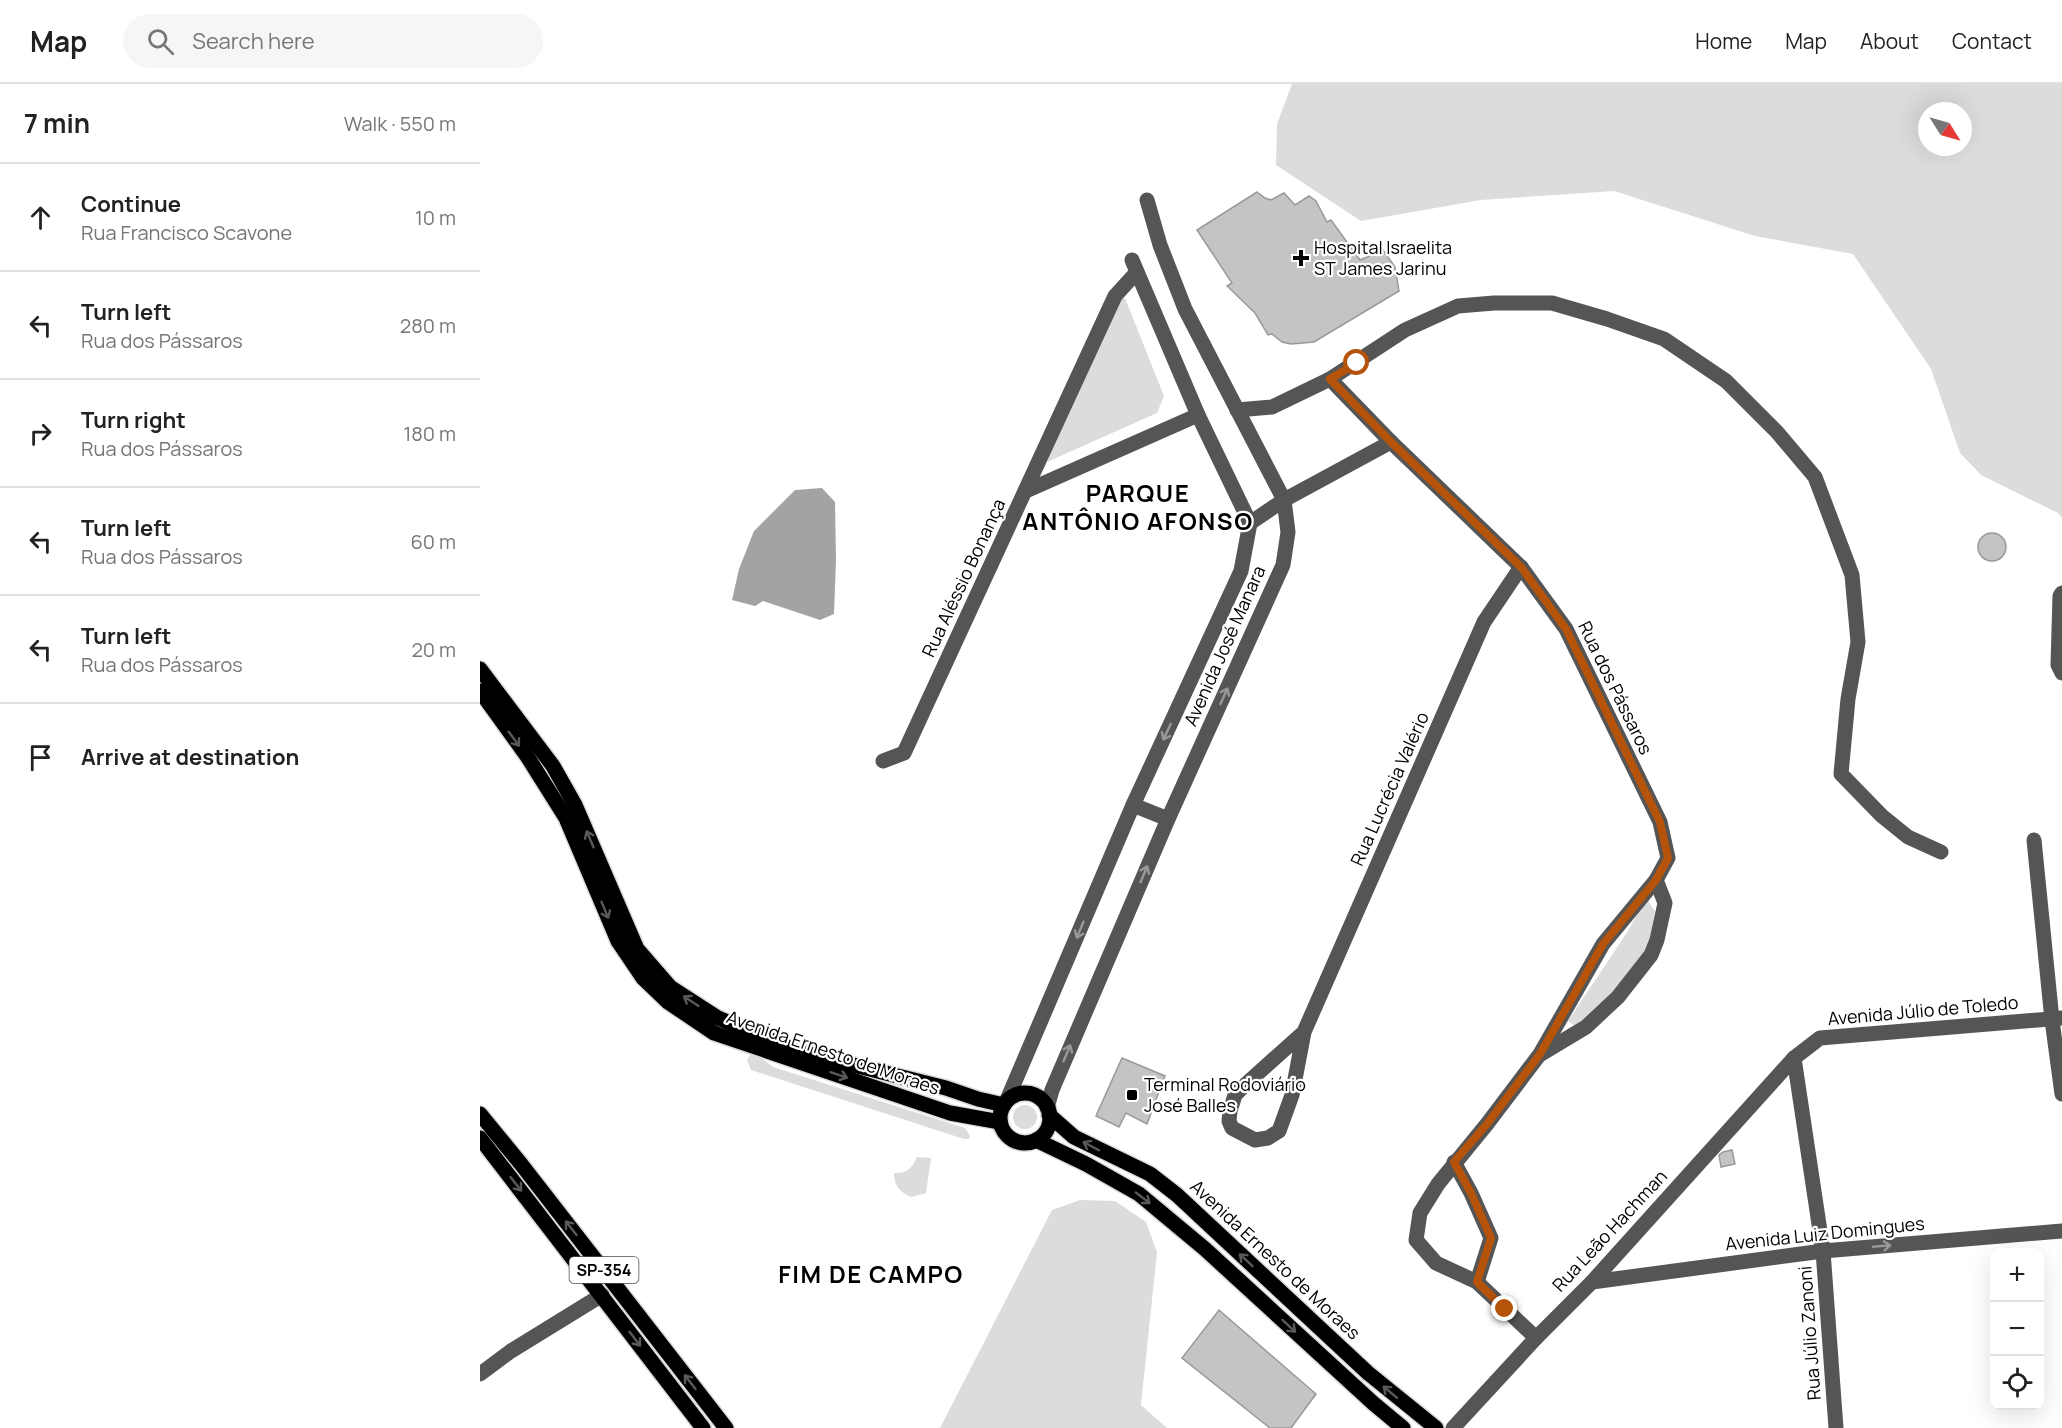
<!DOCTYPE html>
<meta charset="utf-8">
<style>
body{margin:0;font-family:Manrope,sans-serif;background:#f6f6f6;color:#222}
.controls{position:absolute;right:18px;bottom:18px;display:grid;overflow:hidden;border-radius:12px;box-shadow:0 6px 24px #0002}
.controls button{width:54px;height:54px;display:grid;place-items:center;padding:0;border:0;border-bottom:2px solid #e0e0e0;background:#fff;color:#222;font:30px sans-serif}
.compass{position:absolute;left:1438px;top:18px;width:54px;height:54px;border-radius:50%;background:#fff;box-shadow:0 6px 24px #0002;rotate:127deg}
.stop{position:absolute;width:18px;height:18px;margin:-14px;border:4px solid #b45309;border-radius:50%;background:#fff}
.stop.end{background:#b45309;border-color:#fff;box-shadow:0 2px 6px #0008}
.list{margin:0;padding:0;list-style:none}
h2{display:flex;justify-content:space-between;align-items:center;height:78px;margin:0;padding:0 24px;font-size:26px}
h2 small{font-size:20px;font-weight:400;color:#767676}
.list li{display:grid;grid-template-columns:39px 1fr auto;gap:18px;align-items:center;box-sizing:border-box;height:108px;padding:0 24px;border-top:2px solid #e0e0e0}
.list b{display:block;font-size:22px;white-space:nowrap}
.list p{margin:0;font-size:20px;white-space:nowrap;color:#767676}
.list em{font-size:20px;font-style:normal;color:#767676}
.icon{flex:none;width:33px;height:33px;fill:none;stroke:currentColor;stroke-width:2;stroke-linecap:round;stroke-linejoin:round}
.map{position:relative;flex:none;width:1582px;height:1344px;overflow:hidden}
header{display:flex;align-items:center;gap:36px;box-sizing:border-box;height:84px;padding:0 30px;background:#fff;border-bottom:2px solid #e0e0e0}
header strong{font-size:28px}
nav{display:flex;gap:33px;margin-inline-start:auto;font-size:21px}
.search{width:420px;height:54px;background:#f6f6f6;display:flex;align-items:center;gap:15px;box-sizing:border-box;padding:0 21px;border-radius:33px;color:#767676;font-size:22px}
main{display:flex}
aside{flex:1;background:#fff}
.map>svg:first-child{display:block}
</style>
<header>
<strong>Map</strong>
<div class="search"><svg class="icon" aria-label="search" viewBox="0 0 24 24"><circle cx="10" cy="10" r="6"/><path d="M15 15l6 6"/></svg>Search here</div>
<nav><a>Home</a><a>Map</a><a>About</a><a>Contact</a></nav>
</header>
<main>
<aside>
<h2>7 min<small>Walk · 550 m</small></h2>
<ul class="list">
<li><svg class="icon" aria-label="ahead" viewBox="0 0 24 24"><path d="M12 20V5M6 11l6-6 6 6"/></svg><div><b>Continue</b><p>Rua Francisco Scavone</p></div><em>10 m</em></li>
<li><svg class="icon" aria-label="left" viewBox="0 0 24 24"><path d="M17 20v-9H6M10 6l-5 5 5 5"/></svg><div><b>Turn left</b><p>Rua dos Pássaros</p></div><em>280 m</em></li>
<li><svg class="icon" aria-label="right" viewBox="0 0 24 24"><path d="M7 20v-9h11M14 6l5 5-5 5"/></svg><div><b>Turn right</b><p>Rua dos Pássaros</p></div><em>180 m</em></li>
<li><svg class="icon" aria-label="left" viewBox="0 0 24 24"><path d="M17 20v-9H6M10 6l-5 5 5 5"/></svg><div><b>Turn left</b><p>Rua dos Pássaros</p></div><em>60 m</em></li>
<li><svg class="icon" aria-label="left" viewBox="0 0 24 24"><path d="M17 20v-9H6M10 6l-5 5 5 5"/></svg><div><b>Turn left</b><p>Rua dos Pássaros</p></div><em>20 m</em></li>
<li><svg class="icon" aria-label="arrive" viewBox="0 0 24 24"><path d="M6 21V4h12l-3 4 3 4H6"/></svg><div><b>Arrive at destination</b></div></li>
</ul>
</aside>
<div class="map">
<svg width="1582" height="1344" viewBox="0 0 1582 1344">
<rect width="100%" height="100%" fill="#fff"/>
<!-- green -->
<g fill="#dcdcdc" fill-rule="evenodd">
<path d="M812,0H1582V434L1578,429L1501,391L1480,369L1451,285L1373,170L1275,152L1134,107L1001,116L881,137L796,81L797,40ZM1447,27H1483V63H1447Z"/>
<polygon points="645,214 684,312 677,329 567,378 633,217"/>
<path d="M1166,814L1175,827C1173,839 1172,853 1167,864C1153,896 1124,922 1096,943L1088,937L1148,847Z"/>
<polygon points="273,967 293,983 485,1044 490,1052 489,1055 484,1055 271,986 267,976"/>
<circle cx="545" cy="1033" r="12"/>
<path d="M437,1073L451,1074L446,1109L431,1113C420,1108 414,1102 414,1089C428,1089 431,1085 437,1073Z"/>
<polygon points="600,1116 635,1117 666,1138 677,1168 661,1321 687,1344 460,1344 572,1126"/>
</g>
<!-- water -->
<polygon fill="#a3a3a3" points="342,404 355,418 356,476 354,530 340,536 283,517 275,522 252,516 259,485 274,447 315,406"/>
<!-- building -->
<g fill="#c4c4c4" stroke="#999" stroke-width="1.5">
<polygon points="777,108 785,114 791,116 804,109 815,121 829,112 836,117 847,138 851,136 880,176 903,166 915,183 919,207 834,258 811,260 802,258 792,250 788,251 775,229 747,202 752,199 717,146"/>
<circle cx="1512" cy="463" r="14"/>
<polygon points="642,974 685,992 667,1040 646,1029 639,1043 616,1032"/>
<polygon points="1252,1066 1255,1080 1241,1083 1239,1071 1243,1068"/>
<polygon points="739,1226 836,1310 811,1344 790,1344 702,1274"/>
</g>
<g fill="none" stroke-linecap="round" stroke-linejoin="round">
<defs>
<g id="major">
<polyline points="0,585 73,682 95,721 157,865 190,903 238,934 317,967 466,1004 498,1015 524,1021"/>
<polyline points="0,607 47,672 86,734 138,857 163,894 188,918 234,949 470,1029 520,1038"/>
<circle cx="545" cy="1034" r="25"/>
<polyline points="0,1030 41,1080 246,1344"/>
<polyline points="569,1031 594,1053 670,1090 697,1111 888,1289 956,1344"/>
<polyline points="0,1054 223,1344"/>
<polyline points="556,1056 606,1080 659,1110 725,1165 893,1319 923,1344"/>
</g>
</defs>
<!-- major casing -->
<use href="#major" stroke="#dbdbdb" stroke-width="18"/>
<!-- minor -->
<g stroke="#555" stroke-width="15">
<polyline points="850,295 911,358 1041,483 1086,545 1180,738 1188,774 1176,796 1123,860 1060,970 1007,1040 958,1100 940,1129 936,1156 956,1179 997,1198 1056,1254"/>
<polyline points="757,326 792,323 850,295 925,246 978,222 1014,219 1072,219 1127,235 1184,255 1246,297 1297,348 1335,393 1372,491 1378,558 1368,615 1361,690 1402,732 1428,753 1461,768"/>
<polyline points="546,407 718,331"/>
<polyline points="770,439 804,416 911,358"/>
<polyline points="1582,509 1580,512 1578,581 1582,589"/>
<polyline points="403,677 424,669 635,212 656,189"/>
<polyline points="653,721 688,735"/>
<polyline points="1554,756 1572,936 1582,1010"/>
<polyline points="824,948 766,1000 755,1011 750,1027 749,1037 752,1044 775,1056 788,1054 799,1047 812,1011 824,948 1004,538 1041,483"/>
<polyline points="1061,970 1106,943 1138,913 1171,871 1177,856 1185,819 1176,796"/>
<polyline points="1314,974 1343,1167 1356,1344"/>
<polyline points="527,1016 653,721 761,487 770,439 718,331 652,176"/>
<polyline points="567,1024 572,1006 688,735 803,481 808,448 804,416 705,225 680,161 667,116"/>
<polyline points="974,1078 991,1109 1011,1154 997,1198"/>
<polyline points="1112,1198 1343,1167 1582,1147"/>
<polyline points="0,1290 31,1267 122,1211"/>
<polyline points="973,1344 1056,1254 1112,1198 1314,974 1340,954 1582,934"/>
</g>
<!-- major -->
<use href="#major" stroke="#000" stroke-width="15"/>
</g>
<!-- one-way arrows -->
<defs><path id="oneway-shaft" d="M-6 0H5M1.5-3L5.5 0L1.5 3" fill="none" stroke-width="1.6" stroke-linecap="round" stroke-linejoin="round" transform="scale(1.5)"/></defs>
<g stroke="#999">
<use href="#oneway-shaft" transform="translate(744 612) rotate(-66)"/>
<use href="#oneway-shaft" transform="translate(687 648) rotate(115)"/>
<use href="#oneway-shaft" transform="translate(664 790) rotate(-67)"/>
<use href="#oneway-shaft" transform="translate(600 846) rotate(113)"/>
<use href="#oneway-shaft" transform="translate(587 969) rotate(-67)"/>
<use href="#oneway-shaft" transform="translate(1402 1162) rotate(-5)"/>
</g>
<g stroke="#595959">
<use href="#oneway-shaft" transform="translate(34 655) rotate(54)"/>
<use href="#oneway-shaft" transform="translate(110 755) rotate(-113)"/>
<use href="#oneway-shaft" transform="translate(125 826) rotate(67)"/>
<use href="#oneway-shaft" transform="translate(211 917) rotate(-147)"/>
<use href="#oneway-shaft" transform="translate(359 991) rotate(19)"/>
<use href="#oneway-shaft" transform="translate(611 1062) rotate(-152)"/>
<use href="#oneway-shaft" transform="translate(36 1100) rotate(52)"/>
<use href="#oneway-shaft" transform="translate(663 1114) rotate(38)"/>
<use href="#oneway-shaft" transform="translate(91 1144) rotate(-128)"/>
<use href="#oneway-shaft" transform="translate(766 1176) rotate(-137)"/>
<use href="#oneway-shaft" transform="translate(809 1242) rotate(43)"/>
<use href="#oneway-shaft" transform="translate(155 1255) rotate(53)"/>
<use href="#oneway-shaft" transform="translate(210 1298) rotate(-128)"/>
<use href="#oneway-shaft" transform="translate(910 1308) rotate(-140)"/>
</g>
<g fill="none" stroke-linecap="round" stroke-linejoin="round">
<!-- route -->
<polyline stroke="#b45309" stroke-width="8" points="877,279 850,295 911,358 1041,483 1086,545 1180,738 1188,774 1176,796 1123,860 1060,970 1007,1040 974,1078 991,1109 1011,1154 997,1198 1025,1225"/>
</g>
<!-- markers -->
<g fill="#000" stroke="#fff" stroke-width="2">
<path d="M818 165h6v6h6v6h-6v6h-6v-6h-6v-6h6z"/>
<rect x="646" y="1005" width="12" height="12" rx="3"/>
</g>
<g text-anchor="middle" stroke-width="4.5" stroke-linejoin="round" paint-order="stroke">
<!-- shield labels -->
<rect fill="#fff" stroke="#4c4c4c" stroke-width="1.5" x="89.5" y="1173" width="69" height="26" rx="4.5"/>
<g font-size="16" font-weight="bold" fill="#000">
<text x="124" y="1192">SP-354</text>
</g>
<!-- poi labels -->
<g font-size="18" fill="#000" stroke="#fff" text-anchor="start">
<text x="834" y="170">Hospital Israelita<tspan x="834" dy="21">ST James Jarinu</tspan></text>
<text x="664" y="1007">Terminal Rodoviário<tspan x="664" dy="21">José Balles</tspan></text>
</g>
<!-- street labels -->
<g font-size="18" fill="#000" stroke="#fff">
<text transform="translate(484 494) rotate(-65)" y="6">Rua Aléssio Bonança</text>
<text transform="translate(745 562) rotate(-66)" y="6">Avenida José Manara</text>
<text transform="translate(1135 604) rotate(64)" y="6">Rua dos Pássaros</text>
<text transform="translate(910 705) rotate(-66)" y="6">Rua Lucrécia Valério</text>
<text transform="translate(1443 927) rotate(-5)" y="6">Avenida Júlio de Toledo</text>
<text transform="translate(353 969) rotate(19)" y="6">Avenida Ernesto de Moraes</text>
<text transform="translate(1130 1147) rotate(-47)" y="6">Rua Leão Hachman</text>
<text transform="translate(1345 1150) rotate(-6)" y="6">Avenida Luiz Domingues</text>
<text transform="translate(795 1176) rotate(43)" y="6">Avenida Ernesto de Moraes</text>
<text transform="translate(1330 1249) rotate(-94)" y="6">Rua Júlio Zanoni</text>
</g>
<!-- district labels -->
<g font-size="24" font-weight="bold" letter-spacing="1.5" fill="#000" stroke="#fff">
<text x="658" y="418">PARQUE<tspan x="658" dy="28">ANTÔNIO AFONSO</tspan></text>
<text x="391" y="1199">FIM DE CAMPO</text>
</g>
</g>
</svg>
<div class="controls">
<button>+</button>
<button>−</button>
<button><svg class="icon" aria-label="locate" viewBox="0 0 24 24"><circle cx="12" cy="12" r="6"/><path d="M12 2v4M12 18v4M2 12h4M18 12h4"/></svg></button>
</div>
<svg class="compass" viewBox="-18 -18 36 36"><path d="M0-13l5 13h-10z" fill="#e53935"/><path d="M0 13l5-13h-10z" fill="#767676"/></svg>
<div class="stop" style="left:877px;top:279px"></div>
<div class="stop end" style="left:1025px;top:1225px"></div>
</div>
</main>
